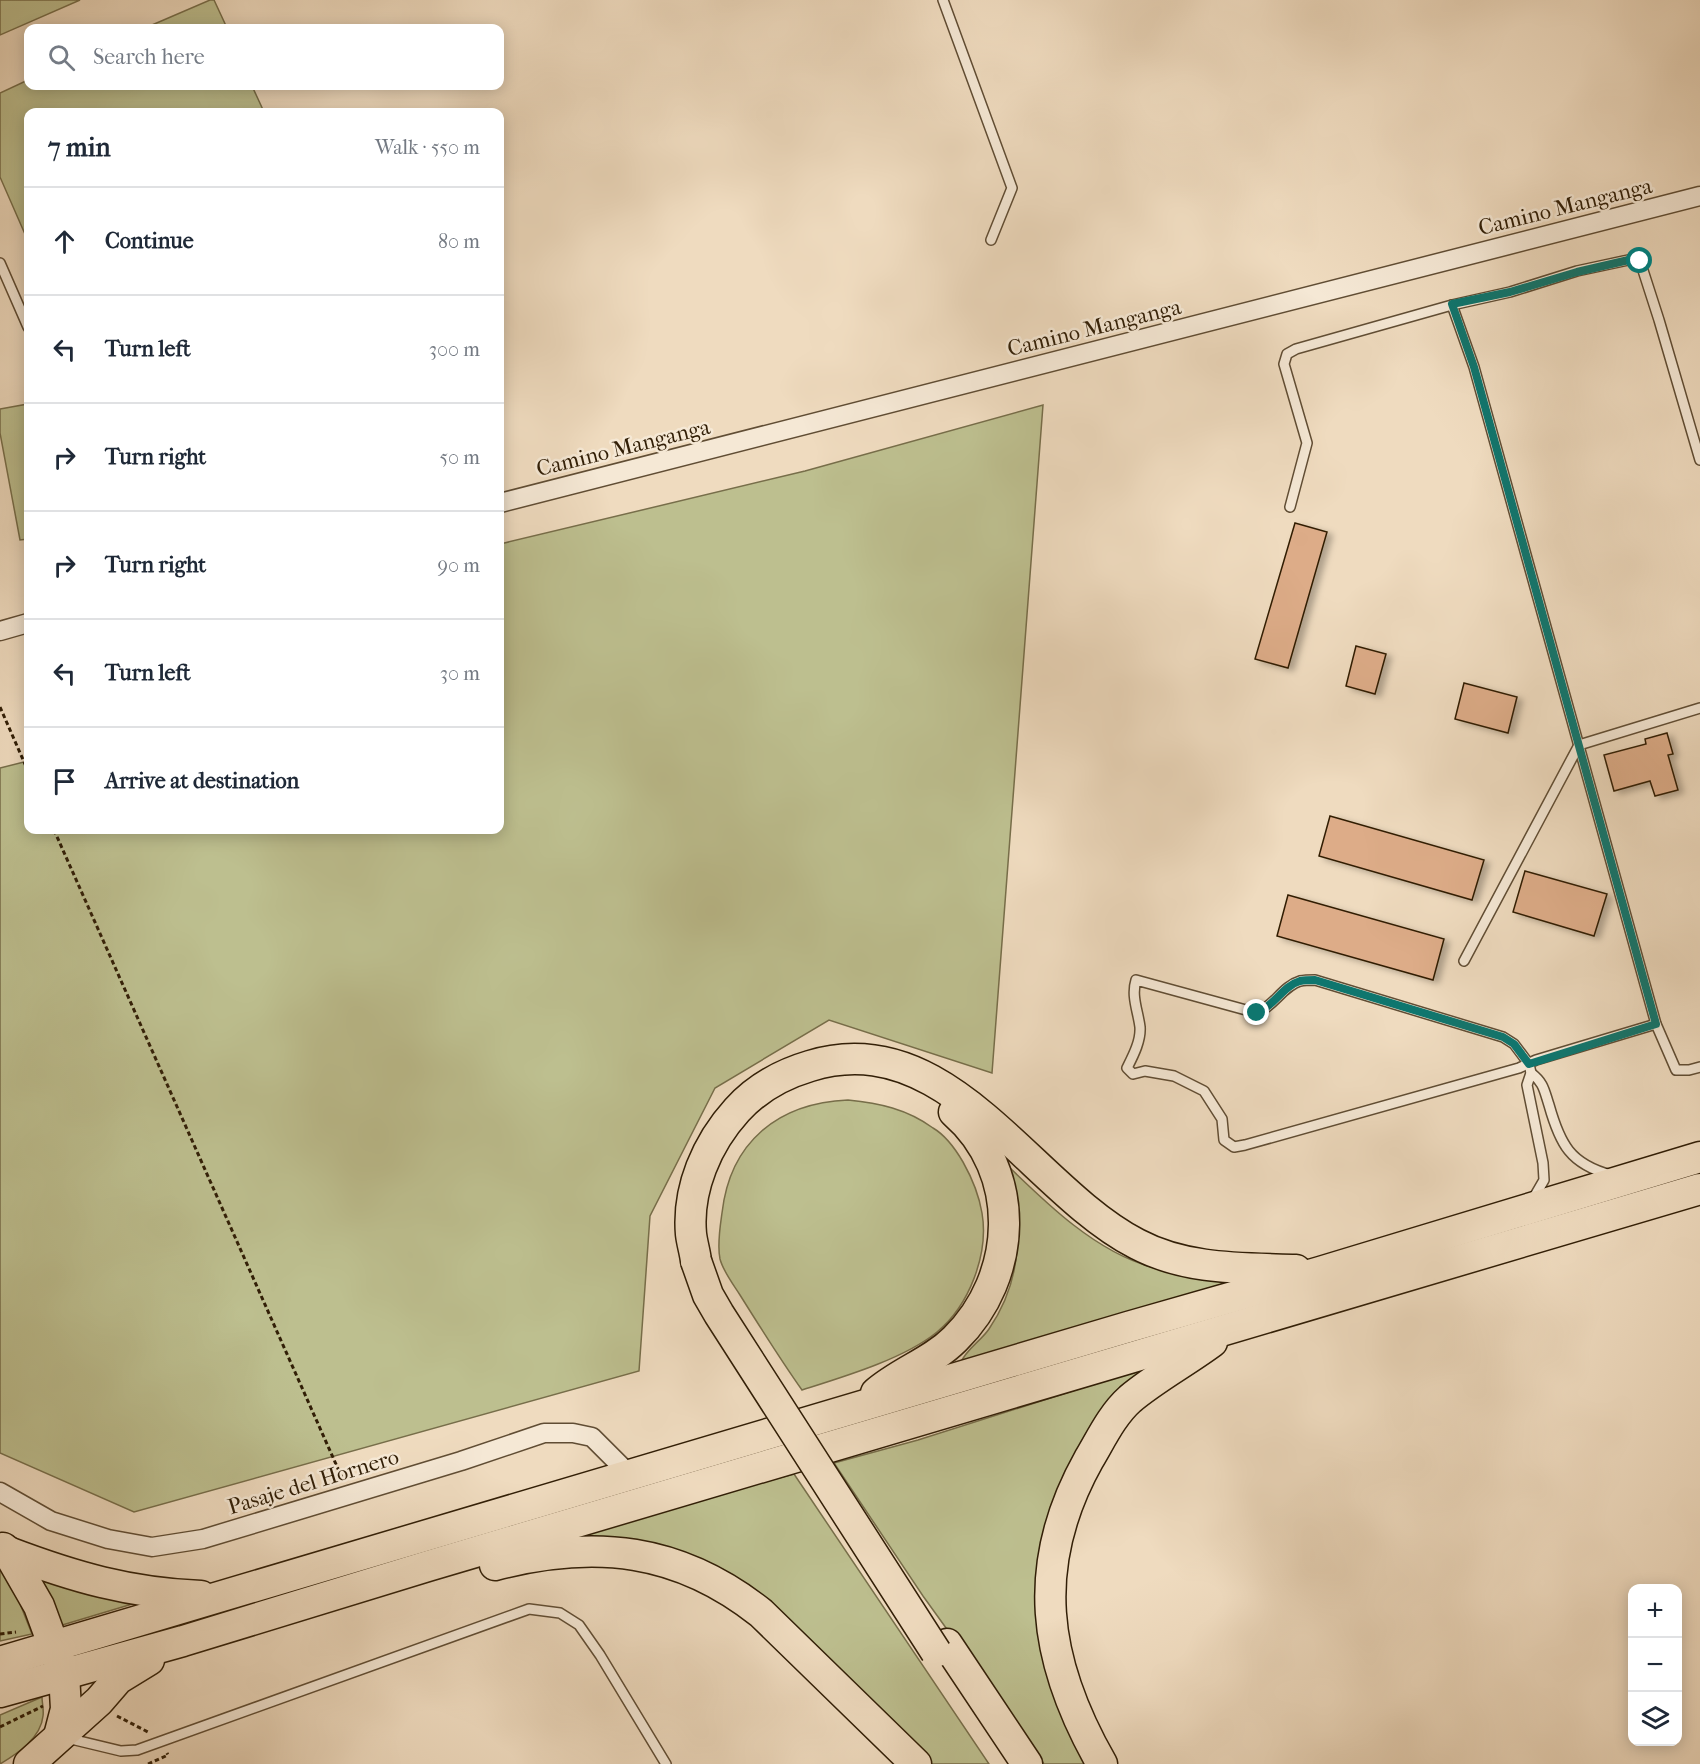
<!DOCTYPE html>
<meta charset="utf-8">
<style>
body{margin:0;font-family:"IM FELL French Canon",serif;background:#f6f6f7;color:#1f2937}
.controls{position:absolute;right:18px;bottom:18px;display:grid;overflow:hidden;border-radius:12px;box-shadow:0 3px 15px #0003}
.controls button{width:54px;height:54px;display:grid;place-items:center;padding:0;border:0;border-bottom:2px solid #e0e1e3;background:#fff;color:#1f2937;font:30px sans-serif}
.stop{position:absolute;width:18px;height:18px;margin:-14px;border:4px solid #0f766e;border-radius:50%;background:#fff}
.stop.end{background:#0f766e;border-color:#fff;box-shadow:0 2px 6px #0008}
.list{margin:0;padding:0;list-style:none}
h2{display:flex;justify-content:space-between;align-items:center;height:78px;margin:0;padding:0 24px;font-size:26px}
h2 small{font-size:20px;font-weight:400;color:#747a83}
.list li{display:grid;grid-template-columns:39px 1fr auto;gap:18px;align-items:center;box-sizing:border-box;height:108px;padding:0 24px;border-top:2px solid #e0e1e3}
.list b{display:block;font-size:22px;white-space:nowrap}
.list em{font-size:20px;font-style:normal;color:#747a83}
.icon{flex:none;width:33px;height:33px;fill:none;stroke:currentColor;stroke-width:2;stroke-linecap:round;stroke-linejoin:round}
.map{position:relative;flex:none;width:1700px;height:1764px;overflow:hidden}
.search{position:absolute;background:#fff;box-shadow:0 3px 15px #0003;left:24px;top:24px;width:480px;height:66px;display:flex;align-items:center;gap:15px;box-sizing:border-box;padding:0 21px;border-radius:12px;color:#747a83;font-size:22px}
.panel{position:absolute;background:#fff;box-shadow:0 3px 15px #0003;left:24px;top:108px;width:480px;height:726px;border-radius:12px}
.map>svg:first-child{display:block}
</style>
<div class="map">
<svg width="1700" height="1764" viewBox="0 0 1700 1764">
<defs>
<filter id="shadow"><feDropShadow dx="5.5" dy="3" stdDeviation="3" flood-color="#0004"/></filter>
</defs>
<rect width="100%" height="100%" fill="#efdbbf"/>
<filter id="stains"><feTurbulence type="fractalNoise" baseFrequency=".00333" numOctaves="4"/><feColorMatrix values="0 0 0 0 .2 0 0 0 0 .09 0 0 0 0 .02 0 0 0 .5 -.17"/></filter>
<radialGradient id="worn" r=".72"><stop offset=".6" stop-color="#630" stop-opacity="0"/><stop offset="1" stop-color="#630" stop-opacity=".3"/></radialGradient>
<!-- green -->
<g fill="#bdbf8f" stroke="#776e4a" stroke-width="1.5">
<polygon points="0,0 80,0 0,35"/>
<polygon points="210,0 214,0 227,28 145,28"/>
<polygon points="28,80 28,86 252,86 264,112 28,112 28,241 0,177 0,93"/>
<polygon points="28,404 28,539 20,540 0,433 0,409"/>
<polygon points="1043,405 992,1073 829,1020 715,1088 650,1216 639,1371 134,1512 0,1453 0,768 28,761 28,830 500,830 500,544 805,471"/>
<path d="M848,1100C879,1103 907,1109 933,1128C945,1135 956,1150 963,1162C972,1178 979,1195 982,1213C989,1254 969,1306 937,1332C904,1359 843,1377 802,1390C780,1359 760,1327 740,1295C733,1284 723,1271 720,1259C717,1245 720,1227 722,1213C730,1142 778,1103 848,1100Z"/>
<path d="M1006,1164C1047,1204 1095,1251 1151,1267C1174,1274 1199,1275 1223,1278L1221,1285L960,1364C966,1349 981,1341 989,1329C1025,1276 1022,1223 1006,1164Z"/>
<polygon points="1176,1358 1127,1393 1044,1604 1095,1764 1044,1764 923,1596 834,1463 918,1440"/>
<polygon points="794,1474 989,1764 927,1764 732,1586 549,1538"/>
<polygon points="0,1567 13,1586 32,1634 0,1641"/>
<polygon points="36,1571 139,1602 59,1626"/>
<path d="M42,1697C42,1703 44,1710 43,1716C41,1738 17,1754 0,1764V1715Z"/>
</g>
<!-- building -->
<g fill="#ddac88" stroke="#311e06" stroke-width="1.5" filter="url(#shadow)">
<polygon points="1295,523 1327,532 1288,668 1255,659"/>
<polygon points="1356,646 1386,654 1375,694 1346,686"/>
<polygon points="1464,683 1517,697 1508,733 1455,719"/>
<polygon points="1667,733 1673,754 1668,755 1678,790 1655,796 1650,781 1614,791 1604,755 1646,744 1645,739"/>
<polygon points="1330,816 1484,860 1472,900 1319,856"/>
<polygon points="1525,871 1607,894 1594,936 1513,912"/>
<polygon points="1288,895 1444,939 1433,980 1277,936"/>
</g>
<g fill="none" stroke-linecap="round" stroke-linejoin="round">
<defs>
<g id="service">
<polyline points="943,0 1012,188 991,240"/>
<polyline points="0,263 28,327"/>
<polyline points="1452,305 1474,367 1656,1024 1676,1070 1689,1070 1700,1067"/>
<polyline points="1290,507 1307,443 1284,364 1287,354 1296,349 1452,305 1510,292 1577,271 1633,259 1640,261 1659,320 1700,460"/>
<polyline points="1464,961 1579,745 1700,708"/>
<path d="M1531,1073C1544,1083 1544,1090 1549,1105C1560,1144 1570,1164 1611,1175"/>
<path d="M1533,1199L1544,1180L1543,1163L1527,1085L1531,1073L1529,1064L1514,1044L1503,1037L1315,980C1311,980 1305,980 1300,981C1283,986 1274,1006 1257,1013L1136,980C1131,996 1138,1011 1140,1027C1141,1041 1133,1056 1127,1068L1133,1074L1145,1071L1174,1076L1204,1091L1222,1119L1224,1140L1234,1147L1245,1145L1519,1068L1536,1060L1656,1024"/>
<polyline points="67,1738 121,1751 137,1750 529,1609 560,1613 579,1625 600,1655 666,1764"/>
</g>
<g id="minor">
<polyline points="500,503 1700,196"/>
<polyline points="0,631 28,623"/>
<polyline points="0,1492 51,1521 108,1539 152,1547 203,1539 461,1461 544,1433 573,1433 592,1437 630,1475"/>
</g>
<g id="trunk">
<path d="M696,1261C695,1252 692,1243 691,1234C687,1189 707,1143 737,1110C756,1089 783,1074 810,1066C948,1023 1030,1189 1137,1244C1186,1270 1242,1268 1296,1270"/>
<path d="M876,1393C900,1372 932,1362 955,1339C1018,1277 1023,1172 954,1112"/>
<polyline points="3,1548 8,1552 39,1606 64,1674 66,1709 59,1736"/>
<path d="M8,1552C74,1577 129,1593 201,1596"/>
<path d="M495,1565C595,1539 679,1548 761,1613L916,1764"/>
<polyline points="947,1644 1027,1764"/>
<polyline points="0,1662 1128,1327 1320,1272 1700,1157"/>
<polyline points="0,1692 183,1641 428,1566 1700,1189"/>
<polyline points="29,1764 99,1701 118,1679 149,1660"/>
<path d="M1102,1764C1043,1661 1029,1566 1089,1459C1101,1439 1112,1415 1130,1399C1155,1378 1185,1362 1212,1342"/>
</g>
</defs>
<!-- service casing -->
<use href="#service" stroke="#604d34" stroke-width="12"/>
<!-- minor casing -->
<use href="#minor" stroke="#604d34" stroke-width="21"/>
<!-- trunk casing -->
<use href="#trunk" stroke="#311e06" stroke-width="33"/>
<!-- path -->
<g stroke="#311e06" stroke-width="3" stroke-dasharray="4.5 3" stroke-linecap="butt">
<polyline points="0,707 28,771"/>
<polyline points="54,830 343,1480"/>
<polyline points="0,1634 16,1632"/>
<polyline points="117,1716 148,1732"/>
<polyline points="0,1727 43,1706"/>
<polyline points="148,1764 168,1755 167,1753"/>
</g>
<!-- service -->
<use href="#service" stroke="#f5e8d5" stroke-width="9"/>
<!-- minor -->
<use href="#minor" stroke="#f5e8d5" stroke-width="18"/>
<!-- trunk -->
<use href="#trunk" stroke="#efdbbf" stroke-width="30"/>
<defs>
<polyline id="trunk-bridge" points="696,1261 708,1295 719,1314 936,1652"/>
</defs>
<!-- trunk-bridge casing -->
<use href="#trunk-bridge" stroke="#311e06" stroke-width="33" stroke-linecap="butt"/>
<!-- trunk-bridge -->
<use href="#trunk-bridge" stroke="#efdbbf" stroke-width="30"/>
</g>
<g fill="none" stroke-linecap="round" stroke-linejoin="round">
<!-- route -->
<path stroke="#0f766e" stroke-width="8" d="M1257,1013C1274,1006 1283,986 1300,981C1305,980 1311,980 1315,980L1503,1037L1514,1044L1529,1064L1656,1024L1474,367L1452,304L1510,292L1577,272L1633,259L1640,261"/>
</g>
<g text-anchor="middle" stroke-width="5" stroke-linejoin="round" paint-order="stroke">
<!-- street labels -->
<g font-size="22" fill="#311e06" stroke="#f5e8d5">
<text transform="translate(1565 206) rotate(-14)" y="8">Camino Manganga</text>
<text transform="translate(1094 327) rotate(-14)" y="8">Camino Manganga</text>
<text transform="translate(623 447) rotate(-14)" y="8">Camino Manganga</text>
<text transform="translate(313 1481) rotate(-17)" y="8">Pasaje del Hornero</text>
</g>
</g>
<rect width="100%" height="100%" filter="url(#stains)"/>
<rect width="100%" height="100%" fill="url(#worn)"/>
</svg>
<div class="controls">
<button>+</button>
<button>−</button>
<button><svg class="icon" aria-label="layers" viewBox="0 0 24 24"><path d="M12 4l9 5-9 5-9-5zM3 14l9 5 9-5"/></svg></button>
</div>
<div class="stop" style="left:1640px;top:261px"></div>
<div class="stop end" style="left:1257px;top:1013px"></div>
<div class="search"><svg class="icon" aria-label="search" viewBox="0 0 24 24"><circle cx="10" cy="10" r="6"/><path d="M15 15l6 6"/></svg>Search here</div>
<section class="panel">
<h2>7 min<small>Walk · 550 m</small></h2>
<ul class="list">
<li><svg class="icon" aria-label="ahead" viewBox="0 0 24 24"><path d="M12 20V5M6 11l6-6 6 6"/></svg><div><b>Continue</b></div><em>80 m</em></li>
<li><svg class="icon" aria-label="left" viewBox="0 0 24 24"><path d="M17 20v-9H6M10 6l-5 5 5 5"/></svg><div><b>Turn left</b></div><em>300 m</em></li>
<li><svg class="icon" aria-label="right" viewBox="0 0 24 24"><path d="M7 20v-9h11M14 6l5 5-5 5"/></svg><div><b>Turn right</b></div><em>50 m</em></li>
<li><svg class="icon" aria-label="right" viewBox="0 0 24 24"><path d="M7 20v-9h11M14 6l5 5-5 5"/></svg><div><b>Turn right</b></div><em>90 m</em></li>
<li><svg class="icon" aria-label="left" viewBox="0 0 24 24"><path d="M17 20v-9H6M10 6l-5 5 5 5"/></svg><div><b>Turn left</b></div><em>30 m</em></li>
<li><svg class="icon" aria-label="arrive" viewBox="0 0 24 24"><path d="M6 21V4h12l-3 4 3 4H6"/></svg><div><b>Arrive at destination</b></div></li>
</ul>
</section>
</div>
